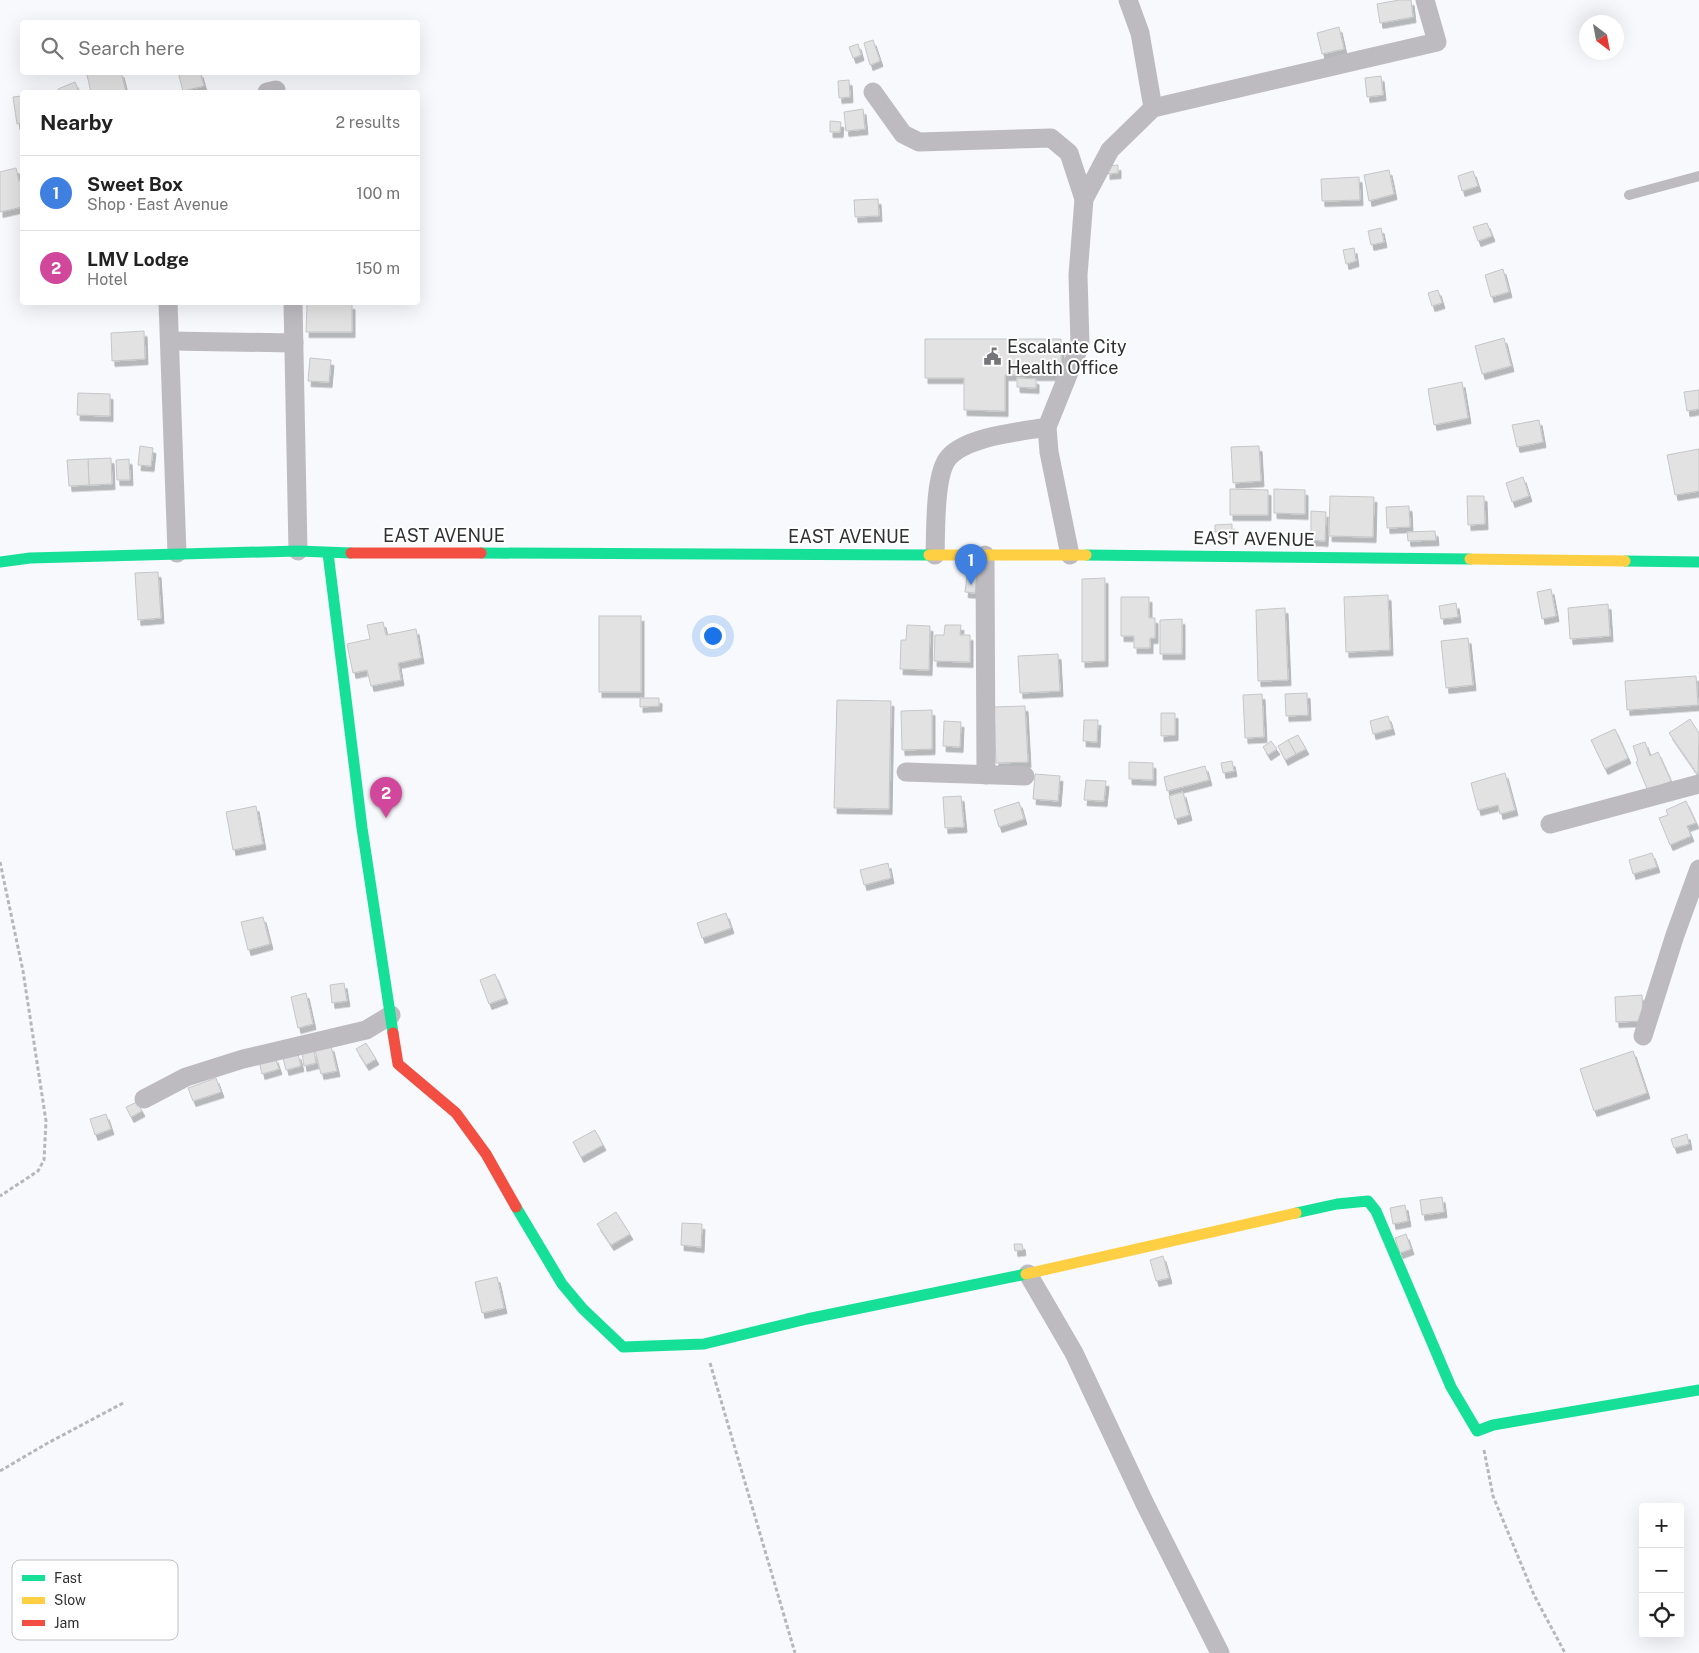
<!DOCTYPE html>
<meta charset="utf-8">
<style>
body{margin:0;font-family:"Public Sans",sans-serif;background:#f2f2f2;color:#222}
.controls{position:absolute;right:15px;bottom:15px;display:grid;overflow:hidden;border-radius:5px;box-shadow:0 5px 20px #0002}
.controls button{width:45px;height:45px;display:grid;place-items:center;padding:0;border:0;border-bottom:1px solid #e0e0e0;background:#fff;color:#222;font:25px sans-serif}
.compass{position:absolute;left:1579px;top:15px;width:45px;height:45px;border-radius:50%;background:#fff;box-shadow:0 5px 20px #0002;rotate:148deg}
.you{position:absolute;left:712px;top:635px;width:18px;height:18px;margin:-12px;border:4px solid #fff;border-radius:50%;background:#1a73e8;box-shadow:0 0 0 8px #1a73e833}
.badge{display:grid;place-items:center;width:32px;height:32px;border-radius:50%;background:#7c3aed;color:#fff;font-size:16px;font-weight:700}
.pin{position:absolute;translate:-50% -41px;filter:drop-shadow(0 1px 2px #0008)}
.pin::after{content:'';position:absolute;top:26px;width:18px;height:15px;background:inherit;clip-path:polygon(0 0,100% 0,50% 100%)}
.list{margin:0;padding:0;list-style:none}
h2{display:flex;justify-content:space-between;align-items:center;height:65px;margin:0;padding:0 20px;font-size:21px}
h2 small{font-size:16px;font-weight:400;color:#767676}
.list li{display:grid;grid-template-columns:32px 1fr auto;gap:15px;align-items:center;box-sizing:border-box;height:75px;padding:0 20px;border-top:1px solid #e0e0e0}
.list b{display:block;font-size:19px;white-space:nowrap}
.list p{margin:0;font-size:16px;white-space:nowrap;color:#767676}
.list em{font-size:16px;font-style:normal;color:#767676}
.icon{flex:none;width:28px;height:28px;fill:none;stroke:currentColor;stroke-width:2;stroke-linecap:round;stroke-linejoin:round}
.map{position:relative;flex:none;width:1699px;height:1653px;overflow:hidden}
.search{position:absolute;background:#fff;box-shadow:0 5px 20px #0002;left:20px;top:20px;width:400px;height:55px;display:flex;align-items:center;gap:12px;box-sizing:border-box;padding:0 18px;border-radius:5px;color:#767676;font-size:19px}
.panel{position:absolute;background:#fff;box-shadow:0 5px 20px #0002;left:20px;top:90px;width:400px;height:215px;border-radius:5px}
.map>svg:first-child{display:block}
</style>
<div class="map">
<svg width="1699" height="1653" viewBox="0 0 1699 1653">
<defs>
<filter id="shadow"><feDropShadow dx="3" dy="5.5" stdDeviation="0" flood-color="#0004"/></filter>
</defs>
<rect width="100%" height="100%" fill="#f7f9fc"/>
<!-- building -->
<g fill="#e2e2e2" stroke="#c6c6c7" filter="url(#shadow)">
<polygon points="1399,0 1411,0 1413,17 1380,23 1377,4"/>
<polygon points="1339,27 1344,49 1322,54 1317,33"/>
<polygon points="873,40 880,61 870,65 864,43"/>
<polygon points="858,44 861,55 853,58 849,47"/>
<polygon points="96,72 121,72 126,92 91,92 87,75"/>
<polygon points="178,72 200,72 204,86 183,91"/>
<polygon points="1381,76 1383,95 1367,97 1365,78"/>
<polygon points="849,80 850,97 839,98 838,81"/>
<polygon points="75,82 79,92 60,92 58,89"/>
<polygon points="22,96 22,123 17,124 13,97"/>
<polygon points="863,109 865,129 846,131 844,112"/>
<polygon points="830,121 841,122 840,132 830,132"/>
<polygon points="1118,165 1118,173 1107,174 1107,166"/>
<polygon points="16,168 19,181 22,180 22,207 0,212 0,172"/>
<polygon points="1389,170 1394,194 1369,201 1364,175"/>
<polygon points="1473,171 1478,186 1462,191 1458,176"/>
<polygon points="1359,177 1360,200 1322,201 1321,179"/>
<polygon points="878,199 879,216 855,217 854,200"/>
<polygon points="1487,223 1492,236 1478,241 1473,227"/>
<polygon points="1381,228 1384,242 1371,245 1368,231"/>
<polygon points="1354,248 1356,261 1346,264 1343,250"/>
<polygon points="1503,269 1509,292 1491,297 1485,275"/>
<polygon points="1438,290 1442,303 1432,306 1428,293"/>
<polygon points="307,304 352,304 352,332 306,332"/>
<polygon points="144,331 145,359 112,361 111,333"/>
<polygon points="1504,338 1511,366 1482,374 1475,346"/>
<polygon points="925,339 1061,339 1061,375 1005,375 1005,411 964,410 964,378 925,378"/>
<polygon points="310,358 331,360 329,382 308,381"/>
<polygon points="1017,378 1036,379 1036,388 1017,387"/>
<polygon points="1462,382 1468,418 1434,425 1428,389"/>
<polygon points="1699,390 1699,409 1687,411 1684,392"/>
<polygon points="78,393 110,394 110,416 77,415"/>
<polygon points="1539,420 1543,442 1517,447 1512,425"/>
<polygon points="140,446 153,448 151,466 138,465"/>
<polygon points="1259,446 1261,481 1233,483 1231,447"/>
<polygon points="1699,449 1699,491 1675,495 1667,455"/>
<polygon points="111,458 112,484 89,485 88,459"/>
<polygon points="88,459 89,485 69,486 67,460"/>
<polygon points="129,459 130,480 117,480 116,460"/>
<polygon points="1523,477 1529,496 1512,502 1506,483"/>
<polygon points="1230,489 1268,490 1268,515 1230,515"/>
<polygon points="1274,489 1305,490 1305,514 1274,513"/>
<polygon points="1330,496 1374,497 1373,537 1329,536"/>
<polygon points="1467,496 1484,496 1485,524 1468,525"/>
<polygon points="1409,506 1410,527 1387,528 1386,507"/>
<polygon points="1311,511 1326,512 1325,541 1311,540"/>
<polygon points="1232,524 1232,532 1215,532 1215,525"/>
<polygon points="1435,531 1436,540 1408,541 1407,532"/>
<polygon points="158,572 161,618 138,620 135,573"/>
<polygon points="967,576 977,577 975,593 965,592"/>
<polygon points="1105,578 1105,661 1082,662 1082,579"/>
<polygon points="1551,589 1556,616 1542,619 1537,592"/>
<polygon points="1388,595 1390,650 1346,652 1344,597"/>
<polygon points="1121,597 1149,597 1149,618 1155,618 1155,638 1150,638 1150,648 1134,648 1134,636 1121,636"/>
<polygon points="1456,603 1458,617 1441,619 1439,606"/>
<polygon points="1608,604 1610,636 1570,639 1568,608"/>
<polygon points="1285,608 1288,680 1258,681 1256,610"/>
<rect x="599" y="616" width="42" height="76"/>
<polygon points="1182,619 1182,654 1160,654 1160,620"/>
<polygon points="383,622 386,635 416,629 421,658 398,663 401,680 371,686 367,670 353,673 347,644 370,639 367,625"/>
<polygon points="907,625 930,626 929,670 900,669 901,640 906,640"/>
<polygon points="945,625 961,625 960,635 970,635 970,662 934,661 935,635 944,635"/>
<polygon points="1468,638 1473,685 1446,688 1441,641"/>
<polygon points="1058,654 1060,691 1020,693 1018,656"/>
<polygon points="1696,676 1698,705 1627,710 1625,681"/>
<polygon points="1307,693 1308,715 1286,716 1285,694"/>
<polygon points="1262,694 1264,737 1245,738 1243,695"/>
<polygon points="640,698 659,698 659,706 640,707"/>
<polygon points="837,700 891,701 889,809 834,808"/>
<polygon points="1025,706 1028,762 996,763 994,707"/>
<polygon points="932,710 932,749 902,750 901,711"/>
<polygon points="1161,713 1175,713 1175,735 1161,736"/>
<polygon points="1388,716 1392,729 1373,734 1370,721"/>
<polygon points="1690,719 1699,733 1698,775 1669,733"/>
<polygon points="1084,720 1098,720 1097,742 1083,741"/>
<polygon points="944,721 961,722 960,747 943,746"/>
<polygon points="1615,729 1628,758 1605,769 1591,740"/>
<polygon points="1298,735 1306,749 1296,754 1288,740"/>
<polygon points="1288,740 1296,754 1285,760 1278,746"/>
<polygon points="1271,741 1277,749 1268,755 1263,747"/>
<polygon points="1645,742 1650,756 1658,752 1671,781 1648,791 1636,762 1638,761 1633,746"/>
<polygon points="1232,761 1234,771 1223,773 1221,763"/>
<polygon points="1129,762 1153,763 1153,780 1129,779"/>
<polygon points="1205,766 1209,780 1167,791 1164,777"/>
<polygon points="1505,773 1515,810 1500,814 1498,805 1478,810 1471,783"/>
<polygon points="1035,774 1060,776 1058,801 1033,799"/>
<polygon points="1086,780 1106,781 1104,801 1084,800"/>
<polygon points="1183,792 1189,815 1175,819 1169,796"/>
<polygon points="961,796 964,827 945,828 943,797"/>
<polygon points="1686,801 1696,823 1687,826 1691,836 1670,845 1659,818 1668,815 1666,810"/>
<polygon points="1019,802 1024,819 999,827 994,810"/>
<polygon points="256,806 263,844 233,850 226,812"/>
<polygon points="1652,853 1657,867 1633,874 1629,860"/>
<polygon points="888,863 891,878 864,885 860,870"/>
<polygon points="726,913 731,928 702,938 697,923"/>
<polygon points="263,917 270,944 248,950 241,922"/>
<polygon points="495,974 505,998 489,1004 480,980"/>
<polygon points="344,983 347,1001 332,1003 330,985"/>
<polygon points="306,993 313,1024 298,1028 291,997"/>
<polygon points="1642,995 1643,1021 1616,1022 1615,997"/>
<polygon points="366,1043 376,1059 366,1065 356,1049"/>
<polygon points="331,1046 337,1071 321,1074 315,1050"/>
<polygon points="314,1051 316,1063 304,1066 302,1053"/>
<polygon points="1633,1051 1647,1093 1594,1111 1580,1069"/>
<polygon points="298,1054 301,1066 286,1070 283,1058"/>
<polygon points="275,1057 279,1069 262,1074 259,1061"/>
<polygon points="216,1078 221,1092 193,1101 188,1088"/>
<polygon points="137,1102 142,1111 131,1117 126,1107"/>
<polygon points="106,1114 111,1129 95,1135 90,1119"/>
<polygon points="595,1130 603,1145 581,1157 573,1142"/>
<polygon points="1687,1134 1689,1144 1674,1148 1671,1139"/>
<polygon points="1442,1197 1444,1212 1422,1215 1420,1200"/>
<polygon points="1405,1205 1408,1221 1393,1224 1390,1208"/>
<polygon points="616,1212 630,1234 611,1245 597,1224"/>
<polygon points="682,1223 702,1224 701,1247 681,1245"/>
<polygon points="1406,1234 1411,1249 1400,1253 1395,1238"/>
<polygon points="1014,1244 1022,1244 1023,1250 1015,1251"/>
<polygon points="1163,1256 1169,1278 1156,1281 1150,1260"/>
<polygon points="497,1277 504,1308 482,1313 475,1282"/>
</g>
<g fill="none" stroke-linecap="round" stroke-linejoin="round">
<!-- path -->
<g stroke="#b7b6ba" stroke-width="3" stroke-dasharray="4 2.5" stroke-linecap="butt">
<polyline points="0,862 23,971 46,1121 44,1160 38,1171 0,1196"/>
<polyline points="710,1363 795,1653"/>
<polyline points="1484,1450 1493,1496 1534,1595 1565,1653"/>
<polyline points="0,1471 46,1444 125,1402"/>
</g>
<!-- lane -->
<polyline stroke="#bebbc0" stroke-width="10" points="1629,195 1699,176"/>
<!-- street -->
<g stroke="#bebbc0" stroke-width="19">
<polyline points="1128,0 1140,33 1153,108"/>
<polyline points="267,92 276,90 276,92"/>
<polyline points="873,92 903,134 919,142 1051,138 1069,153 1084,199"/>
<polyline points="168,302 177,553"/>
<polyline points="293,302 298,551"/>
<polyline points="171,341 294,343"/>
<path d="M935,555C936,532 934,473 949,457C968,436 1020,432 1047,427"/>
<polyline points="985,555 986,775"/>
<polyline points="1070,555 1049,452 1047,427 1080,345 1078,275 1084,199 1110,150 1153,108 1437,42 1425,0"/>
<polyline points="906,772 1025,776"/>
<polyline points="1550,824 1699,784"/>
<polyline points="1643,1036 1675,935 1699,869"/>
<polyline points="144,1099 186,1077 243,1059 366,1030 391,1015"/>
<polyline points="1028,1274 1074,1353 1145,1504 1220,1653"/>
</g>
<!-- fast -->
<g stroke="#16e098" stroke-width="11">
<polyline points="328,553 362,828 393,1033"/>
<polyline points="481,553 929,555"/>
<polyline points="1086,555 1470,559"/>
<polyline points="1625,561 1699,562"/>
<polyline points="0,562 30,558 298,551 351,553"/>
<polyline points="516,1207 562,1284 583,1309 623,1347 704,1344 807,1319 1026,1274"/>
<polyline points="1296,1213 1337,1204 1368,1201 1376,1211 1451,1387 1477,1431 1493,1425 1699,1390"/>
</g>
<!-- slow -->
<g stroke="#ffcf43" stroke-width="11">
<polyline points="929,555 1086,555"/>
<polyline points="1470,559 1625,561"/>
<polyline points="1026,1274 1296,1213"/>
</g>
<!-- jam -->
<g stroke="#f24e42" stroke-width="11">
<polyline points="351,553 481,553"/>
<polyline points="393,1033 398,1064 456,1113 486,1154 516,1207"/>
</g>
</g>
<!-- icons -->
<defs>
<symbol id="civic-bare" viewBox="-9 -9 18 18"><path d="M-.6-6.5H3V-4.5H.6V-3L4-1V1h2V6H-6V1h2V-1L-.6-3ZM-1.2 2.5V6h2.4V2.5Z" fill="#757679" stroke="#fff" stroke-width="2.5" paint-order="stroke"/></symbol>
</defs>
<g fill-rule="evenodd">
<use href="#civic-bare" x="980" y="344" width="25" height="25"/>
</g>
<g text-anchor="middle" stroke-width="4" stroke-linejoin="round" paint-order="stroke">
<!-- poi labels -->
<g font-size="18" fill="#2f3032" stroke="#fff" text-anchor="start">
<text x="1007" y="353">Escalante City<tspan x="1007" dy="21">Health Office</tspan></text>
</g>
<!-- street labels -->
<g font-size="18" fill="#2f3032" stroke="#fff">
<text x="444" y="542">EAST AVENUE</text>
<text x="849" y="543">EAST AVENUE</text>
<text transform="translate(1254 539) rotate(1)" y="6">EAST AVENUE</text>
</g>
</g>
<!-- legend -->
<rect x="12" y="1560" width="166" height="80" rx="8" fill="#fff" stroke="#c1c1c2" stroke-width="1"/>
<rect x="22" y="1575" width="23" height="6" fill="#16e098"/>
<rect x="22" y="1597" width="23" height="7" fill="#ffcf43"/>
<rect x="22" y="1620" width="23" height="6" fill="#f24e42"/>
<g font-size="14" fill="#2f3032">
<text x="54" y="1583">Fast</text>
<text x="54" y="1605">Slow</text>
<text x="54" y="1628">Jam</text>
</g>
</svg>
<div class="controls">
<button>+</button>
<button>−</button>
<button><svg class="icon" aria-label="locate" viewBox="0 0 24 24"><circle cx="12" cy="12" r="6"/><path d="M12 2v4M12 18v4M2 12h4M18 12h4"/></svg></button>
</div>
<svg class="compass" viewBox="-18 -18 36 36"><path d="M0-13l5 13h-10z" fill="#e53935"/><path d="M0 13l5-13h-10z" fill="#767676"/></svg>
<div class="you"></div>
<div class="pin badge" style="left:971px;top:585px;background:#3f7fe0">1</div>
<div class="pin badge" style="left:386px;top:818px;background:#d1479c">2</div>
<div class="search"><svg class="icon" aria-label="search" viewBox="0 0 24 24"><circle cx="10" cy="10" r="6"/><path d="M15 15l6 6"/></svg>Search here</div>
<section class="panel">
<h2>Nearby<small>2 results</small></h2>
<ul class="list">
<li><span class="badge" style="background:#3f7fe0">1</span><div><b>Sweet Box</b><p>Shop · East Avenue</p></div><em>100 m</em></li>
<li><span class="badge" style="background:#d1479c">2</span><div><b>LMV Lodge</b><p>Hotel</p></div><em>150 m</em></li>
</ul>
</section>
</div>
